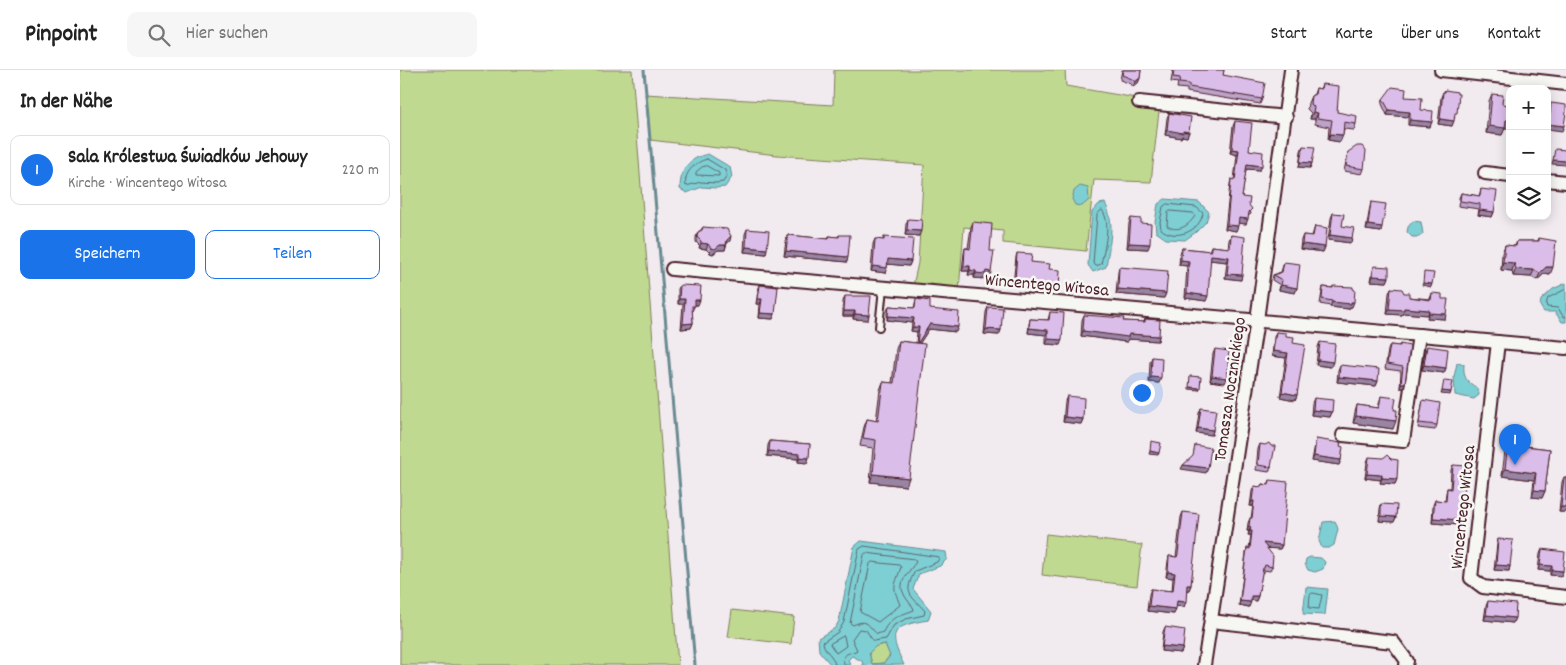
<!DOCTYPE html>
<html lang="de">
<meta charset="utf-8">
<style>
body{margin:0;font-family:Dekko,sans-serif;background:#f6f6f6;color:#222}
.controls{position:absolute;right:15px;top:15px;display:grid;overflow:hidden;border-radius:10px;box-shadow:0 2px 12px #0003}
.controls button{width:45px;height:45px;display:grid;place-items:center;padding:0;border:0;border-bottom:1px solid #e0e0e0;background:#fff;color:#222;font:25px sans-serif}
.you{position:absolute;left:741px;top:322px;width:18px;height:18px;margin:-12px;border:4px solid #fff;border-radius:50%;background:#1a73e8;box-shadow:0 0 0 8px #1a73e833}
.badge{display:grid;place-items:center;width:32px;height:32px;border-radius:50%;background:#1a73e8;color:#fff;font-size:16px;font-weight:700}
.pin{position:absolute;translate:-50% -41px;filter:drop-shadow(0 1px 2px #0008)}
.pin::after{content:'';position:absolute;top:26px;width:18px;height:15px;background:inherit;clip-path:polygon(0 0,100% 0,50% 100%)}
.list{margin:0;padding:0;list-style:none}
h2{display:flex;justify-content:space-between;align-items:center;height:65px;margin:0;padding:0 20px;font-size:21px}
h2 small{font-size:16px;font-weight:400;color:#767676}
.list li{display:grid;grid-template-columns:32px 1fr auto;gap:15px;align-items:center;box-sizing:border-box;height:70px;margin:0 10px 10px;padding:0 10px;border:1px solid #e0e0e0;border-radius:10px}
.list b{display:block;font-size:19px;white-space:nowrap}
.list p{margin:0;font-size:16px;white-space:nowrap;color:#767676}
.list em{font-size:16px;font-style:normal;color:#767676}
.actions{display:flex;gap:10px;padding:15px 20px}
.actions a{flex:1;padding:11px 0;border:1px solid #1a73e8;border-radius:10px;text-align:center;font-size:18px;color:#1a73e8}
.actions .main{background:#1a73e8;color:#fff}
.icon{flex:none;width:28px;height:28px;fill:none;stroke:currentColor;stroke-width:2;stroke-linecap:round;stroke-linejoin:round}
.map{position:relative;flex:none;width:1166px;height:595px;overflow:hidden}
header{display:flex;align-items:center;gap:30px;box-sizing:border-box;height:70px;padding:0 25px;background:#fff;border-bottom:1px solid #e0e0e0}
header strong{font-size:24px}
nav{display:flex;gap:28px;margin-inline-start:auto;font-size:18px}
.search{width:350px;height:45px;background:#f6f6f6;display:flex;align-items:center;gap:12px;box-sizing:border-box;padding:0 18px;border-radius:10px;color:#767676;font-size:19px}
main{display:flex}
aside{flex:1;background:#fff}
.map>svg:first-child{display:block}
</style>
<header>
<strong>Pinpoint</strong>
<div class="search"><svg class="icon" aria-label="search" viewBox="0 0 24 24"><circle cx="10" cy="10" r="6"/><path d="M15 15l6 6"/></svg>Hier suchen</div>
<nav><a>Start</a><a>Karte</a><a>Über uns</a><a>Kontakt</a></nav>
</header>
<main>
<aside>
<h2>In der Nähe<small></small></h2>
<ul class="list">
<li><span class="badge">1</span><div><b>Sala Królestwa Świadków Jehowy</b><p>Kirche · Wincentego Witosa</p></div><em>220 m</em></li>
</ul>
<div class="actions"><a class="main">Speichern</a><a>Teilen</a></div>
</aside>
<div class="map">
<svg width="1166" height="595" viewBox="0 0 1166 595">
<rect width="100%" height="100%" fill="#f1ebf0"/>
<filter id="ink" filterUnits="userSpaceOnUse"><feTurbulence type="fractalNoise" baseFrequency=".02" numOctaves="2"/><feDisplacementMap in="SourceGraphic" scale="10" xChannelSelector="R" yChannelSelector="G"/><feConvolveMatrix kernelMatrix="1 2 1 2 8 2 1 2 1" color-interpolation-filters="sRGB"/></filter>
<g filter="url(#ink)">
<!-- green -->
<g fill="#bfd990" stroke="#847c5e">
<polygon points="0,0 232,0 278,595 0,595"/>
<polygon points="434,0 665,0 666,16 760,32 751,112 694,110 686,181 603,173 603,161 564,157 559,221 512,220 518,193 524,95 377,85 250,70 245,24 433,35"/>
<polygon points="646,464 742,475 737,516 642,505"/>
<polygon points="332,540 394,547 391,574 328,567"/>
<polygon points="485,574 490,585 484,593 472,594 469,583 476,576"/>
</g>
<!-- water -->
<g fill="#7dcfd3" stroke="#698990" fill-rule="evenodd">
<path d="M308,84L330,97L332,107L325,117L316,118L302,117L287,123L280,119C280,99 289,88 308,84Z"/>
<polygon points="680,116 688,118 689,130 682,136 675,135 672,129 674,121"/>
<polygon points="765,129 799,132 809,142 806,152 796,162 785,170 766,169 756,162 755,152 758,134"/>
<path d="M705,133C716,154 709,175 706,197L693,202L688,195L692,142L699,134Z"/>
<polygon points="1013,151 1021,152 1023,164 1019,167 1012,167 1007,162 1008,157"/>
<polygon points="1166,213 1166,252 1162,252 1155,242 1144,242 1140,236 1141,230 1153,219"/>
<path d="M1057,293L1064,294C1062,319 1079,311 1079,325L1074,329L1055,325L1054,307Z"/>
<polygon points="935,451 938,459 934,475 929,478 922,478 919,471 923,452"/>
<path d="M461,471L546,482L547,489L540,496L519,504L513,519L531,541L528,550C492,556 487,561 504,595H463L462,591L452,586L448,590L451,595H431L419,581L418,568L435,558L439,551L454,477ZM485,574L490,586L484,593L472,594L469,583L476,576Z"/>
<polygon points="910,487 921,488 925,492 923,499 915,502 908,500 905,494 906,489"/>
<polygon points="906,517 928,519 925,545 903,544"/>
</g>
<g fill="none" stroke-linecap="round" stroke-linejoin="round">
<!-- shore -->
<g stroke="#5e656e" stroke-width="1">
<path d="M307,89L325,100L327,106L323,112L316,113L301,112L286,116C283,103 295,92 307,89Z"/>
<polygon points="307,96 319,103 319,106 296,105 296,102 302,97"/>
<path d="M767,134L796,137L803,143C800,162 775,171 761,159L760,152L763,137Z"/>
<path d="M702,140C712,153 704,179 701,194L696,196L693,193L697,145Z"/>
<path d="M770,141L793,143L795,146C789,155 779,163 767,156L768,143Z"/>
<polyline points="1166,219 1148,228 1146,234 1147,237 1158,238 1163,246 1166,247"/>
<path d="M466,483L514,489L516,492C501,512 495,516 513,537L514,540C499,546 491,546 483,562L477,564C468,556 468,548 453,555L450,553L464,485Z"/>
<path d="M472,492L499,495L501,497C494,519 492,514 500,535L478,552L460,542L470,494Z"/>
<polygon points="913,523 922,525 919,539 909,538 910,525"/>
<polygon points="444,566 446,576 436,583 430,574"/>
<path d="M435,595C434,585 424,582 423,572L438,562L444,552L459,479L464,476L539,487V489L537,492L515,501C503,524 510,524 525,541L524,545L506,549L494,555L486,569L473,571L466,560L459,559L452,569L457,580C452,584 444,581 443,591L445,595"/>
</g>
<!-- stream -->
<polyline stroke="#698990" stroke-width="3" points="244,0 295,595"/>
<defs>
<polyline id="lane" points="479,257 483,218"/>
<g id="street">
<polyline points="1041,0 1166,14"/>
<polyline points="739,32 886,47"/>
<polyline points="1085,103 1110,106"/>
<polyline points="1147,110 1166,112"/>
<polyline points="272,199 1166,278"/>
<polyline points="1098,272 1071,508 1083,517 1166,527"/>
<polyline points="943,365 1003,371 1019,265"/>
<polyline points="811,551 993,572 1007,591 1006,595"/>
<polyline points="804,595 857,250 891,0"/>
</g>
</defs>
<!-- lane casing -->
<use href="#lane" stroke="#4a1f2b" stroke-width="10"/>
<!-- street casing -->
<use href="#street" stroke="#4a1f2b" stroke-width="16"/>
<!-- lane -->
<use href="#lane" stroke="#f6f6f2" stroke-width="6"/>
<!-- street -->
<use href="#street" stroke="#f6f6f2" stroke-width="12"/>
</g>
<!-- wall -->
<g fill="#bca3c9" stroke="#4a1f2b">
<polygon points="722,0 741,0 740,8 738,13 733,17 731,14 720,10"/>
<polygon points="773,0 824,0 823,5 862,29 860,34 787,22 787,19 777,18 778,13 771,12"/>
<polygon points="922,14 937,42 956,54 954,60 944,59 943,65 940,72 928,70 929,57 915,54 915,49 910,49 911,43 907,39 908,33 911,26 914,24 916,18 920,19"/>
<polygon points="1045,20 1055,48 1054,48 1052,56 1038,54 1041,27 1043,22 1044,22"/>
<polygon points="1092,24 1102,34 1105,58 1102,65 1086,63 1089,31"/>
<polygon points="1005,27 1021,40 1030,57 1008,55 1008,47 987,45 982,34 983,29"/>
<polygon points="769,43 789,62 787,67 782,66 781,68 765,65 767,48"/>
<polygon points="835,51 849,80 860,100 846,99 842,127 849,135 851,144 848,146 846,154 838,153 836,161 825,159 830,114 831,109 834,110 837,85 830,83 833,56"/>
<polygon points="903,76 912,93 910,98 899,97 901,81"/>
<polygon points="948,82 964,99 962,104 944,101 947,87"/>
<polygon points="1081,119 1094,142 1092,147 1078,145 1079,139 1058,136 1059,128 1061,123 1079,126"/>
<polygon points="971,132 981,162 966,160 970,137"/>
<polygon points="933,143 951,173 928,170 931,148"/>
<polygon points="731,148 741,153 748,179 727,178 729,153"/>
<polygon points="508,149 519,166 505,165 506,154"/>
<polygon points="573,152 590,181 590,207 585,206 584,209 574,208 574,205 568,205 569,201 562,201 564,183 565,178 568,178 571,157"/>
<polygon points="915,156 925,177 923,182 900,179 901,170 903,165 912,166"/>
<polygon points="303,157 330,171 327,173 325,180 318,180 313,184 310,183 306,179 299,178 300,176 296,172 296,167 298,162 301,160"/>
<polygon points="347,159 366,184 344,182 345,164"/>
<polygon points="388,165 428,169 429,166 438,167 439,165 447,192 384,186 386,170"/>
<polygon points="831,165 841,210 825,208 827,192 810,190 806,231 785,228 787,196 779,195 780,183 782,178 809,181 811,176 828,178 829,170"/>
<polygon points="484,167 511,191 509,196 488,194 485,203 471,201 473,174 475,169 483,170"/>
<polygon points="1139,168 1150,205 1144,204 1137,210 1131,207 1113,206 1112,201 1101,200 1102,183 1105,175 1115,176 1117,171 1138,171"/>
<polygon points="617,183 631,192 649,199 659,219 658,223 621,218 621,215 613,214 616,187"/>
<polygon points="884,192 897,218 895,223 879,220 880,215 872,210 873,205 881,202"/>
<polygon points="974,196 989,207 987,212 971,211 973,200"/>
<polygon points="719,197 766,223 764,228 716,224 718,202"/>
<polygon points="280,215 298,235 295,235 292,241 293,253 291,258 281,259 283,234 278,234 278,219"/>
<polygon points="360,215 375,244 373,249 359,248 360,234 356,234 358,220"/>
<polygon points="933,216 952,237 950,237 949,239 930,237 930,236 920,234 922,222 923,217 933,218"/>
<polygon points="991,218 1004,223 1009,227 1030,229 1032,223 1042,229 1046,244 1045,249 1027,248 1028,245 1003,243 1002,245 987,244 989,223"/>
<polygon points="445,226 468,250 453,249 453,246 443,246 443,231"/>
<polygon points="516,229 530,239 556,262 529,259 519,274 506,416 470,412 473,378 460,376 464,357 467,349 476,351 480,320 483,312 492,313 496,279 499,271 516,273 517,262 511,261 512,253 487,250 487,241 489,236 514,238"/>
<polygon points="588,237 601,260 599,265 584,264 586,242"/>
<polygon points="650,242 660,275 646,274 646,265 628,263 629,254 630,249 648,250"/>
<polygon points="684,245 723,251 744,252 745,249 759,266 758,271 728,269 727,272 681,266 682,250"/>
<polygon points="876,262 886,266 893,273 897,325 895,330 880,327 886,288 872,286 874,267"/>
<polygon points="920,272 931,297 916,295 918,277"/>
<polygon points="1000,274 1005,313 1003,318 1000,318 1001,301 985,299 988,280 990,275 999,276"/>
<polygon points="1027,276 1046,298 1044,303 1022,300 1025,281"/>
<polygon points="815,279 825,313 810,311 813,284"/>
<polygon points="752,287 759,313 749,312 750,292"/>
<polygon points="940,295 978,311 976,316 937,312 938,300"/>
<polygon points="667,326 683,349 681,354 663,352 665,331"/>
<polygon points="981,326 994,340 993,359 953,353 955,342 957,335 978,338"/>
<polygon points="914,328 932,342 930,347 911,345 912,333"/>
<polygon points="1023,330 1037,355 1035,360 1018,358 1022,335"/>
<polygon points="801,338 813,360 812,365 796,363 799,343"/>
<polygon points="916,369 940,376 941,390 939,395 912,391 915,374"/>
<polygon points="370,371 410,374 407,393 398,392 398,389 367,386 368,375"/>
<polygon points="860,374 871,397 869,402 856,400 858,379"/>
<polygon points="1108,374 1150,379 1145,421 1142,428 1132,427 1134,410 1102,406 1105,381"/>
<polygon points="969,387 997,409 995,414 980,413 981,410 965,408 967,392"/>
<polygon points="1053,395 1061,450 1059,455 1032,453 1033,435 1035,430 1045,431 1046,423 1047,418 1050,418 1051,400"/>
<polygon points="1164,407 1166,408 1166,442 1159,442 1162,412"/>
<polygon points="870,410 882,475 880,479 867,478 872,497 870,501 863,500 863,503 862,502 858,526 856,531 851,530 849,537 839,535 846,483 847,478 849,478 851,465 848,465 849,461 847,461 848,453 850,448 851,448 853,436 850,436 852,421 854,416 860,417 862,414 868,415"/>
<polygon points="981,434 996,447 994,452 979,451 980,439"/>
<polygon points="783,442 791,515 789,520 787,520 784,537 776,536 774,544 747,541 749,524 751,519 772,521 773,508 766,507 768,491 769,486 776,487 781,447"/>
<polygon points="1098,469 1110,496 1109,501 1094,500 1097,474"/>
<polygon points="1142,479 1163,501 1161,506 1150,505 1150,501 1138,500 1140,484"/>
<polygon points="1088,531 1113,553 1084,550 1086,536"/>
<polygon points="765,557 783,578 781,583 761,581 763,562"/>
</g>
<!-- shaded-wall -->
<g fill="#9984a4" stroke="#4a1f2b">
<polygon points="740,8 738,13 733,17 735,12"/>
<polygon points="989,40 1010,42 1008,47 987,45"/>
<polygon points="913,42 918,43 915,49 910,49"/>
<polygon points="1040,49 1054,51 1052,56 1038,54"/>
<polygon points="1010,50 1032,52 1030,57 1008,55"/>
<polygon points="1106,50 1110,51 1110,58 1105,58 1102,65 1086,63 1089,56"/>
<polygon points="1147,54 1164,56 1162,61 1147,59"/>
<polygon points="767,60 789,62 787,67 782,66 781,68 765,65"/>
<polygon points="930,64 943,65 940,72 928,70"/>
<polygon points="832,79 839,80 837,85 830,83"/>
<polygon points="1153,90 1166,91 1166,95 1152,94"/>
<polygon points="900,92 912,93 910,98 899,97"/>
<polygon points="847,94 862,96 860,100 845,99"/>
<polygon points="1080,140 1094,142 1092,147 1078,145"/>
<polygon points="839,148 848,149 846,154 837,153"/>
<polygon points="827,155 838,156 836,161 825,159"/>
<polygon points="968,155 982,157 981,162 966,160"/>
<polygon points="507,160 521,161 519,166 505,165"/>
<polygon points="930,165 952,168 951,173 928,170"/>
<polygon points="331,166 330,171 325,175 327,170"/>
<polygon points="301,173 308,174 306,179 299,178"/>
<polygon points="729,173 750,174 748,179 727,178"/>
<polygon points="902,174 925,177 923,182 900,179"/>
<polygon points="320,175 326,175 325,180 318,180 313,184 310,183 311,178"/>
<polygon points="346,177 367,179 366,184 344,182"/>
<polygon points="386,181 448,187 447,192 384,186"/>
<polygon points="811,185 829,187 827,192 809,190"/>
<polygon points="488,189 511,191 509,196 486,194"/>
<polygon points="781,190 789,191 787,196 779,195"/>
<polygon points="1103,192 1114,193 1112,201 1101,200"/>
<polygon points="473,196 487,198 485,203 471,201"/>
<polygon points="564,196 570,196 569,201 562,201"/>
<polygon points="1146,197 1153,197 1150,205 1144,204 1137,210 1140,203"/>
<polygon points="1116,199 1134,200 1131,207 1113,206"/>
<polygon points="570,200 576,201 574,205 568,205"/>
<polygon points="586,201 591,202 590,207 585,206 584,209 574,208 576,203"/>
<polygon points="827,204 842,205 841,210 825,208"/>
<polygon points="973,206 989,207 987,212 971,211"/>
<polygon points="615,210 623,210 621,215 613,214"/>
<polygon points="1023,213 1032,214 1031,217 1022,215"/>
<polygon points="623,214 659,219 658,223 621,218"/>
<polygon points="881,215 897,218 895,223 879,220"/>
<polygon points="718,219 766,223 764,228 716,224"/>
<polygon points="787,223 808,226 806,231 785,228"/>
<polygon points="279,229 285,229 283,234 278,234"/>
<polygon points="358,229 362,229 360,234 356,234"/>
<polygon points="295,230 300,230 298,235 293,235"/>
<polygon points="932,232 954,232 952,237 950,237 949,239 930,237"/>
<polygon points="1004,238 1029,240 1028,245 1003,243 1002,245 987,244 989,239"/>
<polygon points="444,241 455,241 453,246 443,246"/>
<polygon points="360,243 375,244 373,249 359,248"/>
<polygon points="1029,243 1046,244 1045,249 1027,248"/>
<polygon points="455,244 469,245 468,250 453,249"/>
<polygon points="488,246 514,248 512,253 487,250"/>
<polygon points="293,253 291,258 281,259 283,254"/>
<polygon points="530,254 558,257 556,262 529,259 516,279 517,274"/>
<polygon points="513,257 519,257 517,262 511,261"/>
<polygon points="629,258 648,260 646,265 628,263"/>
<polygon points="586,259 601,260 599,265 584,264"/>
<polygon points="683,261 759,266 758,271 728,269 727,272 681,266"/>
<polygon points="648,269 662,270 660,275 646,274"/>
<polygon points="873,281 888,283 886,288 872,286"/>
<polygon points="918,290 933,292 931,297 916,295"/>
<polygon points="1024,295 1046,298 1044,303 1022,300"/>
<polygon points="812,306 827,308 825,313 810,311"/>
<polygon points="751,307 761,308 759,313 749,312"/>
<polygon points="939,307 978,311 976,316 937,312"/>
<polygon points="1001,313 1005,313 1003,318 1000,318"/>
<polygon points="789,317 800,318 799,320 789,319"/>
<polygon points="1042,321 1051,322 1050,325 1041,324"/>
<polygon points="882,322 897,325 895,330 880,327"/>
<polygon points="913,340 932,342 930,347 911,345"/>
<polygon points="956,346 996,351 993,359 953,353"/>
<polygon points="665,347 683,349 681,354 663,352"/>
<polygon points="798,358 813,360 812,365 796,363"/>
<polygon points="369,381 400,384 398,389 367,386"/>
<polygon points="750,381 759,383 758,385 749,384"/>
<polygon points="914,386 941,390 939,395 912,391"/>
<polygon points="400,387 409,388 407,393 398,392"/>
<polygon points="783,395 808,398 806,403 781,399"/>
<polygon points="1105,399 1136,403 1134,410 1102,406"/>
<polygon points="473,404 509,408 506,416 470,412"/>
<polygon points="967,404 982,405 981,410 965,408"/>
<polygon points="982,408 997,409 995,414 980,413"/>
<polygon points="1134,420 1145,421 1142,428 1132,427"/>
<polygon points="852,431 854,431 853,436 850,436"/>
<polygon points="1161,437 1166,437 1166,442 1159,442"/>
<polygon points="981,446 996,447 994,452 979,451"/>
<polygon points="1033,448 1061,450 1059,455 1032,453"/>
<polygon points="849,456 851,457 849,461 847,461"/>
<polygon points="850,461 852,461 851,465 848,465"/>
<polygon points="863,473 882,475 880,479 862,478"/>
<polygon points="1096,495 1110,496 1109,501 1094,500"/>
<polygon points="1140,495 1152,496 1150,501 1138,500"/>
<polygon points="1152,500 1163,501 1161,506 1150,505"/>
<polygon points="768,502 775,503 773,508 766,507"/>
<polygon points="787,515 791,515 789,520 786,520"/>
<polygon points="851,526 858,526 856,531 850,530"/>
<polygon points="777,531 786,532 784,537 775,536"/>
<polygon points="840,531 851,532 849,537 839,535"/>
<polygon points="749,536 776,539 774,544 747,541"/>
<polygon points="1086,545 1115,548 1113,553 1084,550"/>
<polygon points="762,576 783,578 781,583 761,581"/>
</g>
<!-- building -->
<g fill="#dbbdea" stroke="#4a1f2b">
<polygon points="723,0 741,0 740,8 735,12 732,9 722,5"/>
<polygon points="774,0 824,0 823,5 865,13 862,29 789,17 789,14 779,13 780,8 773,7"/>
<polygon points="922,14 939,16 937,42 957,46 956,54 944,52 943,65 930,64 932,50 917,48 918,43 913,42 914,37 910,33 911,26 915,24 916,18 921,19"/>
<polygon points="992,17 1006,19 1005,27 1022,28 1021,40 1033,41 1032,52 1010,50 1010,42 989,40 983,29"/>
<polygon points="1045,20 1057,22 1057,24 1059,24 1057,43 1055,43 1054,51 1040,49 1043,22 1045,22"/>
<polygon points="1092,24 1103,25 1102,34 1110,35 1110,51 1106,50 1105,58 1089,56"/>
<polygon points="1151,33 1166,35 1166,42 1164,56 1147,54 1147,44 1150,44"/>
<polygon points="769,43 791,47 789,62 783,61 783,63 767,60"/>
<polygon points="835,51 852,53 849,80 863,82 862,96 847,94 842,127 850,128 849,135 852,139 849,142 848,149 839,148 838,156 827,155 831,109 835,110 839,80 832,79"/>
<polygon points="903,76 915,77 912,93 900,92"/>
<polygon points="957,76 962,76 966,81 964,99 946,96 948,82"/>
<polygon points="1155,79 1166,80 1166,91 1153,90"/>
<polygon points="1081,119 1097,121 1094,142 1080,140 1080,134 1060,131 1061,123 1080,126"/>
<polygon points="971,132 986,134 982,157 968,155"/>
<polygon points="933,143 944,144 942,156 954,158 952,168 930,165"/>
<polygon points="731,148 741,149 741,153 751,154 750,174 729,173"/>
<polygon points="508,149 522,150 521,161 507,160"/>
<polygon points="573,152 592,154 590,181 594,181 591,202 586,201 585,204 576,203 576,201 570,200 570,196 564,196 565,178 570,179"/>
<polygon points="915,156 927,158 925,177 902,174 903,165 913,166"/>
<polygon points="303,157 327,159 331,166 327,170 326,175 320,175 315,179 311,178 308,174 301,173 301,171 297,167 298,162 302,160"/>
<polygon points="347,159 369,161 367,179 346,177"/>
<polygon points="388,165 429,169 429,166 439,167 439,165 450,165 448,187 386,181"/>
<polygon points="831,165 845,167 842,205 827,204 829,187 811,185 808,226 787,223 789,191 781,190 782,178 811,181 811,176 830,178"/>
<polygon points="484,167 513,169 511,191 488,189 487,198 473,196 475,169 484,170"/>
<polygon points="1139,168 1156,171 1153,197 1146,197 1140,203 1134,200 1116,199 1114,193 1103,192 1105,175 1116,176 1117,171 1139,171"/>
<polygon points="617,183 632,184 631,192 650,194 649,199 660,200 659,219 623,214 623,210 615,210"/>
<polygon points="884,192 900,194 897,218 881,215 882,210 873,205 882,202"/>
<polygon points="974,196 989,197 989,207 973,206"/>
<polygon points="719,197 768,201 766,223 718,219"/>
<polygon points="1024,202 1034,203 1032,214 1023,213"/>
<polygon points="280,215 301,216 300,230 295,230 295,236 292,236 293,253 283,254 285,229 279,229"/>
<polygon points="360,215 378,217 375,244 360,243 362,229 358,229"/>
<polygon points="933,216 953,217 953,219 955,220 954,232 951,232 951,234 932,232 932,231 922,229 923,217 933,218"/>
<polygon points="991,218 1002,219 1004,223 1009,223 1009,227 1031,230 1032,223 1042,224 1042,229 1048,229 1046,244 1029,243 1029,240 1004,238 1004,240 989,239"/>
<polygon points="445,226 471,226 469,245 455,244 455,241 444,241"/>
<polygon points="516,229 530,231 530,239 559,242 558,257 530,254 517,274 519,257 513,257 514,248 488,246 489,236 515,238"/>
<polygon points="588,237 603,238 601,260 586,259"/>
<polygon points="650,242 664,243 662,270 648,269 648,260 629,258 630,249 649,250"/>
<polygon points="684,245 724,248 723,251 745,252 745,249 760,250 759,266 729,264 728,267 683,261"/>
<polygon points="876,262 886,263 886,266 894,267 893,273 905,275 897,325 882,322 888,283 873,281"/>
<polygon points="499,271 525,274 509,408 473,404 476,370 463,368 467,349 478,351 483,312 494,313"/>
<polygon points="920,272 935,274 933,292 918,290"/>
<polygon points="1000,274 1010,276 1005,313 1001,313 1003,297 987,294 990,275 1000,276"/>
<polygon points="1027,276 1048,279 1046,298 1024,295"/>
<polygon points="815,279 829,281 827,308 812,306"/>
<polygon points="752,287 762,288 761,308 751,307"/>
<polygon points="940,295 979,299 978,311 939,307"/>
<polygon points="790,306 801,307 800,318 789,317"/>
<polygon points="1044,310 1053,311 1051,322 1042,321"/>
<polygon points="667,326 684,328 683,349 665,347"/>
<polygon points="981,326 996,328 994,340 997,340 996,351 956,346 957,335 979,338"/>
<polygon points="914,328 933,330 932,342 913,340"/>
<polygon points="1023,330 1040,333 1037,355 1019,353"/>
<polygon points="801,338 816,340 813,360 798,358"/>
<polygon points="916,369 941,373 940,376 943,377 941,390 914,386"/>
<polygon points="370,371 410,374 409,388 400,387 400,384 369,381"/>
<polygon points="751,371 761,373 759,383 750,381"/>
<polygon points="869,373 871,376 875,376 871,397 858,395 860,374 865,375"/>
<polygon points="1108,374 1150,379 1145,421 1134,420 1136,403 1105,399"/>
<polygon points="795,375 811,378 808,398 783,395 793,386"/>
<polygon points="987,385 991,389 998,390 997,409 982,408 982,405 967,404 969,387 983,388"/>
<polygon points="1053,395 1067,396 1061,450 1033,448 1035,430 1046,431 1047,418 1051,419"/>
<polygon points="1164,407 1166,408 1166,437 1161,437"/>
<polygon points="870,410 888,412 882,475 863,473 873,486 872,497 865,495 864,498 863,498 858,526 851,526 851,532 840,531 847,478 850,479 852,461 850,461 851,457 849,456 850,448 852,448 854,431 852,431 854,416 861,417 862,414 869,415"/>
<polygon points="981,434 997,435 996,447 981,446"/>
<polygon points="783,442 799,444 791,515 787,515 786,532 777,531 776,539 749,536 751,519 773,521 775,503 768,502 769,486 777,487 778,484"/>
<polygon points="1098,469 1113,470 1110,496 1096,495"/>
<polygon points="1142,479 1165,482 1163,501 1152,500 1152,496 1140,495"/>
<polygon points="1088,531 1116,534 1115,548 1086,545"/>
<polygon points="765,557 785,560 783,578 762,576"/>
</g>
</g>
<g text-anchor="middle" stroke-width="5" stroke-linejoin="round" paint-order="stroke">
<!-- street labels -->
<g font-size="18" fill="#4a1f2b" stroke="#f6f6f2">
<text transform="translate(647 214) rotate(5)" y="6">Wincentego Witosa</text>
<text transform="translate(829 319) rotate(-82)" y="6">Tomasza Nocznickiego</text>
<text transform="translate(1062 437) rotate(-84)" y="6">Wincentego Witosa</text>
</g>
</g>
</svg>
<div class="controls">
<button>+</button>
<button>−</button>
<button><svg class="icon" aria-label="layers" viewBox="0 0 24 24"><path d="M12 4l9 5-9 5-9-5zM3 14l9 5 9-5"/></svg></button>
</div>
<div class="you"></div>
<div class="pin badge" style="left:1115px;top:395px">1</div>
</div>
</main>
